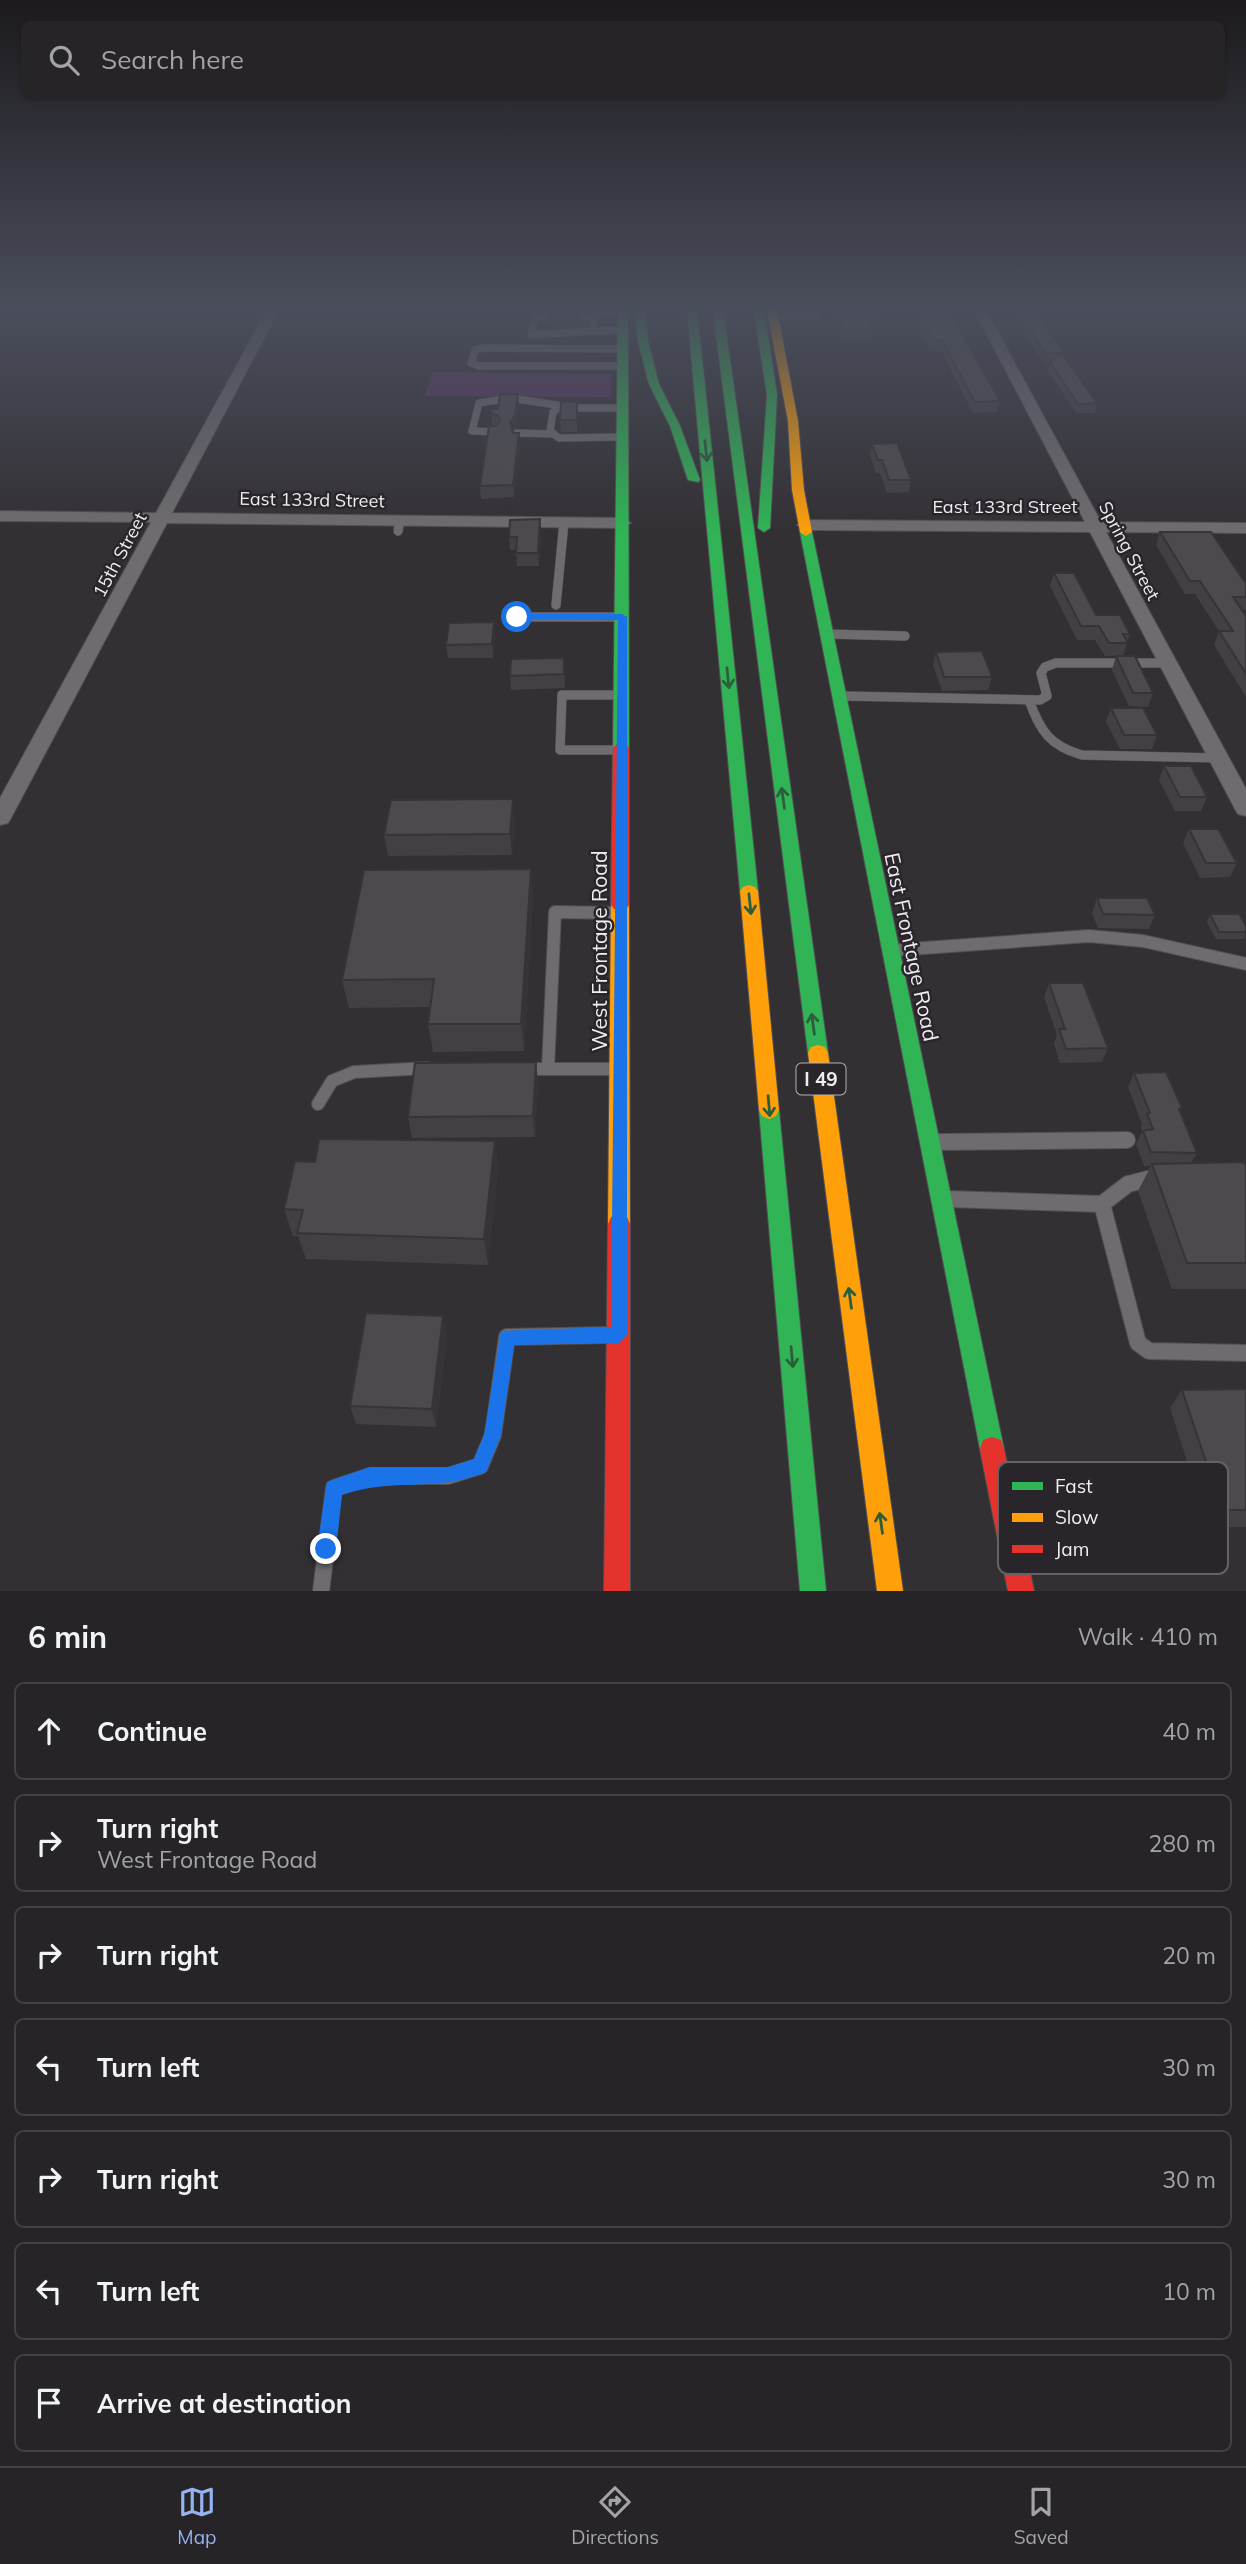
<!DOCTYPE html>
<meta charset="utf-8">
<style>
body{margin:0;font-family:Mulish,sans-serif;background:#323033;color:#f1f3f6}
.stop{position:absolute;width:21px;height:21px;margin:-16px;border:5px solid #1a73e8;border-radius:50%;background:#fff}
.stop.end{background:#1a73e8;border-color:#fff;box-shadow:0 2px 7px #0008}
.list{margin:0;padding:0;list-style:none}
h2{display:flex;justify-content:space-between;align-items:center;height:91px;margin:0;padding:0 28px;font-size:30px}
h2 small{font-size:23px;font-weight:400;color:#a4a4a7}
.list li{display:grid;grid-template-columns:46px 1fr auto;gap:21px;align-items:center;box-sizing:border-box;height:98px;margin:0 14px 14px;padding:0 14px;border:2px solid #424144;border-radius:10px}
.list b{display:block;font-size:26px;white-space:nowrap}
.list p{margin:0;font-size:23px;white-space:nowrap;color:#a4a4a7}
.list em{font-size:23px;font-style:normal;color:#a4a4a7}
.icon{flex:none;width:38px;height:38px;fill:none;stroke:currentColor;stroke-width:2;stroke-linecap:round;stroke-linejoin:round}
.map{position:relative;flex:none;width:1246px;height:1591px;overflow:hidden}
.search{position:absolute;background:#262427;box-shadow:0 2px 5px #0004;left:21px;right:21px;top:21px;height:77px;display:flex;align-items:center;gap:18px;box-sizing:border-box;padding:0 24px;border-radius:10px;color:#a4a4a7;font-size:26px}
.sheet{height:875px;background:#262427}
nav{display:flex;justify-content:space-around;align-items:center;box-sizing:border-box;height:98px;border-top:2px solid #424144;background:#262427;font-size:19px;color:#a4a4a7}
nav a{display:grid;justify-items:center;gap:4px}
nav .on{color:#95b2f1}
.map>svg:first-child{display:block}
</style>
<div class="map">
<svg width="1246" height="1591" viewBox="0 0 1246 1591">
<rect width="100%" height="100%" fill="#333034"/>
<!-- green -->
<polygon fill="#563560" points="432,372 611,374 611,397 425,396"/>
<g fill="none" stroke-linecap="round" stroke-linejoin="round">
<defs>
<g id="lane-far3">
<polyline points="536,310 531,335 593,331"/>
<polyline points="868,310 870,315"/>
<polyline points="623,313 594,313 593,331 623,330"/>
<polyline points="773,316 818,315 816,310"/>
<polyline points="534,317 594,317"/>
<polyline points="622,349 483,348 475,350 471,363 479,366 622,366"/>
<polyline points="622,408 558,408 553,412 550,431 559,438 622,437"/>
<polyline points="495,432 472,431 479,403 510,398 563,406"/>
<polyline points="517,433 551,434"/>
</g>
<g id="lane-far2">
<polyline points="398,531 400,520"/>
<polyline points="556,605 564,522"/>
<polyline points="517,617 622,617"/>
<polyline points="826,634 905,636"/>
<polyline points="842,696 1040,700 1047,696 1041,673 1045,667 1056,663 1168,663"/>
<path d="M1029,700C1040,731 1050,746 1082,755L1219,758"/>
<polyline points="619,750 560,750 562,695 621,695"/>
</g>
<g id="lane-far1">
<polyline points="896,950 1089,936 1143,941 1246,964"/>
<polyline points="523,1069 616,1069"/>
<polyline points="548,1069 555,912 616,913"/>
<polyline points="318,1104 332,1081 354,1072 427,1068"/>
</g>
<g id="lane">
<polyline points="936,1142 1127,1140"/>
<polyline points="947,1199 1102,1204 1138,1343 1149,1351 1246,1353"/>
<polyline points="1102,1204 1128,1184 1160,1176"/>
<polyline points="321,1591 334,1488 370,1476 448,1476 480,1466 493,1435 507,1337 609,1335"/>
</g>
<g id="street">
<polygon points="267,310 279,310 172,513 623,518 631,523 623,528 167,523 11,818 8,823 0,825 0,798 151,522 0,521 0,511 156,513"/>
<polygon points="974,310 986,310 1101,522 1246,523 1246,533 1106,532 1246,789 1246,816 1238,814 1235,809 1090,532 805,530 797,525 805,520 1085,522"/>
</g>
<g id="fast">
<polygon points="618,310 628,310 629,747 621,752 613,747"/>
<polygon points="635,310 645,310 648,341 659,384 680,426 700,480 698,482 688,480 670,426 649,384 638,341"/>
<polygon points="687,310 697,310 758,891 755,895 743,895 740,891"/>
<polygon points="713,310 723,310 828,1053 825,1059 818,1061 811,1059 808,1053"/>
<polygon points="754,310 764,310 777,395 770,528 764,532 758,528 767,395"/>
<polygon points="806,528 812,532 1004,1449 1001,1458 992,1461 983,1458 980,1449 800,532"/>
<polygon points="769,1101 776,1104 779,1110 826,1591 800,1591 759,1110 762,1104"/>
</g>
<g id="slow">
<polygon points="767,310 777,310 798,421 804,490 812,532 806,536 800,532 792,490 788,421"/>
<polygon points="749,885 755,887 758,891 779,1110 776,1116 769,1119 762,1116 759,1110 740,891 743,887"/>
<polygon points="620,899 626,901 629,905 630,1224 627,1231 619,1234 611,1231 608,1224 611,905 614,901"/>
<polygon points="818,1045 825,1047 828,1053 903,1591 877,1591 808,1053 811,1047"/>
</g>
<g id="jam">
<polygon points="621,742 629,747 629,905 626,909 614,909 611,905 613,747"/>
<polygon points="619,1214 627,1217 630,1224 630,1591 604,1591 608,1224 611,1217"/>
<polygon points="992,1437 1001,1440 1004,1449 1034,1591 1008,1591 980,1449 983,1440"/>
</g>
</defs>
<!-- lane-far3 casing -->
<use href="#lane-far3" stroke="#524f53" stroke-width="8"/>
<!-- lane-far2 casing -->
<use href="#lane-far2" stroke="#524f53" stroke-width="10"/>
<!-- lane-far1 casing -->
<use href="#lane-far1" stroke="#524f53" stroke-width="14"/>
<!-- lane casing -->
<use href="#lane" stroke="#524f53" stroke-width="18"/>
<!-- street casing -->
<use href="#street" stroke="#524f53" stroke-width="2"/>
<!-- fast casing -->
<use href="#fast" stroke="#524f53" stroke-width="2"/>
<!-- slow casing -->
<use href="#slow" stroke="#524f53" stroke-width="2"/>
<!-- jam casing -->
<use href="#jam" stroke="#524f53" stroke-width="2"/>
<!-- lane-far3 -->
<use href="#lane-far3" stroke="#6e6c6f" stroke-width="7"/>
<!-- lane-far2 -->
<use href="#lane-far2" stroke="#6e6c6f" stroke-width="9"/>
<!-- lane-far1 -->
<use href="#lane-far1" stroke="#6e6c6f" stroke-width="12"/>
<!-- lane -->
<use href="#lane" stroke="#6e6c6f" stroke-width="16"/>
<!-- street -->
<use href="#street" fill="#6e6c6f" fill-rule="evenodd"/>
<!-- fast -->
<use href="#fast" fill="#30b455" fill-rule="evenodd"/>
<!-- slow -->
<use href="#slow" fill="#ff9f0a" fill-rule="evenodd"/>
<!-- jam -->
<use href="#jam" fill="#e5322d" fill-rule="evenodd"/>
</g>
<!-- wall -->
<g fill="#424042">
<rect x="552" y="310" width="28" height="1"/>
<polygon points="831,310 864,310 872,331 871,342 842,342"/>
<polygon points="924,310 948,310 1000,401 997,412 973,413 941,351 931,351 918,327 920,316 926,315"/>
<polygon points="579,312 579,326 550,328 549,317"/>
<polygon points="1019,312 1065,353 1064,357 1097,403 1095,413 1076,413 1048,371 1050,363 1043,363 1017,321"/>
<polygon points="577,402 577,432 561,432 560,420"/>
<polygon points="519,406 516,427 513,431 520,445 514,497 481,499 480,486 492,426 491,414 498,409"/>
<polygon points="872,444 911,480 909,492 887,493 880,473 876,473 870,456"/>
<polygon points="541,532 539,566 517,566 516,550 510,550 509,537"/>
<polygon points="1160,532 1244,581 1246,581 1246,610 1242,610 1246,616 1246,697 1214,645 1219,631 1195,594 1185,594 1156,545"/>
<polygon points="1054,573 1096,615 1130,634 1123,656 1105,656 1095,640 1077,640 1050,586"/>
<polygon points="495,635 493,658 448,658 446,645"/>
<polygon points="936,652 992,677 988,690 942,691 933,665"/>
<polygon points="1116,656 1153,693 1148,707 1129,706 1112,670"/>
<polygon points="564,658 565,688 511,690 510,676"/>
<polygon points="1111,708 1157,735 1152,749 1120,749 1106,722"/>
<polygon points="1164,766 1207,797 1201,811 1175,811 1159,780"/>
<polygon points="515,820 512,855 388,856 384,835"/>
<polygon points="1189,829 1237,863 1230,877 1200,878 1183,843"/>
<polygon points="531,869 533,897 524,1051 433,1052 428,1024 430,1007 349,1008 342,980"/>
<polygon points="1097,898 1155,915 1149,929 1098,928 1092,913"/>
<polygon points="1210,914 1246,926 1245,939 1216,939 1207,922"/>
<polygon points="1049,983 1108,1048 1102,1062 1060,1063 1054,1043 1057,1035 1044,997"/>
<polygon points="1134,1073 1182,1108 1180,1111 1197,1153 1191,1163 1246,1166 1246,1289 1172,1289 1138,1191 1151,1166 1144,1166 1136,1144 1142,1132 1141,1127 1142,1124 1128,1087"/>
<polygon points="538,1083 535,1137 412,1138 408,1117"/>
<polygon points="495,1141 498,1168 488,1265 306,1259 298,1236 293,1236 284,1209 315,1162"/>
<polygon points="443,1316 447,1335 436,1427 356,1424 350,1406"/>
<polygon points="1246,1389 1246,1527 1208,1527 1170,1408 1182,1390"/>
</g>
<!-- shaded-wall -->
<g fill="#363436">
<polygon points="518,394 519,406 516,427 511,434 510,422"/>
<polygon points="519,433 520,445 514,497 513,485"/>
<polygon points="540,519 541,532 539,566 538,553"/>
<polygon points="494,622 495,635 493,658 492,644"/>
<polygon points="513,799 515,820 512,855 510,834"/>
<polygon points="531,869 533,897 524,1051 521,1024"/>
<polygon points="536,1062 538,1083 535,1137 533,1116"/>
<polygon points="495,1141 498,1168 488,1265 484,1239"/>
<polygon points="443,1316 447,1335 436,1427 432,1409"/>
</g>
<!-- building -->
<g fill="#4d4a4d" stroke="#363436" stroke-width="2">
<polygon points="836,310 864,310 872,331 844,331"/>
<polygon points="930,310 948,310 1000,401 975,402 942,340 933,340 920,316 932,314"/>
<polygon points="1022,310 1033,310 1065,353 1045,353 1019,312"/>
<polygon points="550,312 579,312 579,315 549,317"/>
<polygon points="1062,354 1097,403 1078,404 1050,362"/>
<polygon points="500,394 518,394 515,415 510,422 513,433 519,433 513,485 480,486 489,426 496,426 500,421 498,415 491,414 492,409 498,409"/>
<polygon points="561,402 577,402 577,420 560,420"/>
<polygon points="897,443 911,480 889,480 882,460 878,460 872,444"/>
<polygon points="540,519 538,553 516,553 517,537 509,537 510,520"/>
<polygon points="1160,532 1211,532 1244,581 1246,581 1246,597 1233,597 1246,616 1246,674 1219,631 1233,631 1200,581 1190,581"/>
<polygon points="1054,573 1074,573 1096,615 1120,615 1130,634 1123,634 1128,643 1109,643 1099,626 1081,626"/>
<polygon points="494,622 492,644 446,645 449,623"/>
<polygon points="982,651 992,677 944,677 936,652"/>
<polygon points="1116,656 1135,656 1153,693 1133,693"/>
<polygon points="564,658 564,674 510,676 511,659"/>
<polygon points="1111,708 1143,708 1157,735 1124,735"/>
<polygon points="1164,766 1191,766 1207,797 1180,797"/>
<polygon points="513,799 510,834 384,835 391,800"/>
<polygon points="1189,829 1218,829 1237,863 1206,863"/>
<polygon points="531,869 521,1024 428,1024 434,979 342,980 364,870"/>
<polygon points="1097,898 1147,898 1155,915 1103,914"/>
<polygon points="1210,914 1239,914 1246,926 1246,932 1219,932"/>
<polygon points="1049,983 1083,983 1108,1048 1066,1049 1059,1029 1065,1029"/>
<polygon points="536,1062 533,1116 408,1117 415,1063"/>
<polygon points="1166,1072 1182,1108 1179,1109 1197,1153 1151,1152 1143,1131 1153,1129 1147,1114 1150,1113 1134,1073"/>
<polygon points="319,1139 495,1141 484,1239 297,1233 303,1210 284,1209 295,1161 315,1162"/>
<polygon points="1244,1162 1246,1166 1246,1263 1187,1263 1152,1164"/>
<polygon points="366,1313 443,1316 432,1409 350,1406"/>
<polygon points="1246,1389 1246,1510 1222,1510 1182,1390"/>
</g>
<!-- one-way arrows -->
<defs><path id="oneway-shaft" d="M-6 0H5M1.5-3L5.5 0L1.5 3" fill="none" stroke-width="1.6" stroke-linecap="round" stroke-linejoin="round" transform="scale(1.75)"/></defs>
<g stroke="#2c5e3c">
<use href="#oneway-shaft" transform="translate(706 451) rotate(84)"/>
<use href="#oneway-shaft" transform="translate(728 678) rotate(84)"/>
<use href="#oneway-shaft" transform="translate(783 798) rotate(-98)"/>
<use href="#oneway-shaft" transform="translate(750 904) rotate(84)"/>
<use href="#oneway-shaft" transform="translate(813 1024) rotate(-98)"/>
<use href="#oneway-shaft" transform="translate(769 1106) rotate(85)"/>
<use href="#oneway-shaft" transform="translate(850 1298) rotate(-98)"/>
<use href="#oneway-shaft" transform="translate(792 1357) rotate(85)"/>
<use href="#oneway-shaft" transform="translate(881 1523) rotate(-98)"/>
</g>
<!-- sky -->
<linearGradient id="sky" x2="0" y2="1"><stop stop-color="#1c1a1d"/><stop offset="0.58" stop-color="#4a4e5c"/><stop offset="1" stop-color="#4a4e5c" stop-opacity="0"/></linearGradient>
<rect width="1246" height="533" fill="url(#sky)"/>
<!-- route -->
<path fill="#1a73e8" d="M517,614H622L627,617V1335L619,1343L514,1345L501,1435L486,1472C435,1493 393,1477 342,1495L336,1549L333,1555L326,1558L320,1555L317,1549L327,1482L370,1467H449L474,1459L484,1435L501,1331L611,1327L618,620L514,619Z"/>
<g text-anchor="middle" stroke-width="5" stroke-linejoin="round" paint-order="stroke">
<!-- far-street labels -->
<g font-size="18" fill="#f0edf1" stroke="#2a252b">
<text transform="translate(312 500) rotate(1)" y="6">East 133rd Street</text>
<text x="1005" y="513">East 133rd Street</text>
<text transform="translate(1129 551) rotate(62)" y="6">Spring Street</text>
<text transform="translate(120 555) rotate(-62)" y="6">15th Street</text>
</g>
<!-- shield labels -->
<rect fill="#2a252b" stroke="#b5b1b6" stroke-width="2" x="796.5" y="1063.5" width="49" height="31" rx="5"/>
<g font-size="19" font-weight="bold" fill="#f0edf1">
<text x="821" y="1086">I 49</text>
</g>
<!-- street labels -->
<g font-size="21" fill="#f0edf1" stroke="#2a252b">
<text transform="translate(911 947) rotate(78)" y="7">East Frontage Road</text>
<text transform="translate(600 951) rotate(-90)" y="7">West Frontage Road</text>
</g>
</g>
<!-- legend -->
<rect x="998" y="1462" width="230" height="112" rx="10" fill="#2a252b" stroke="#656166" stroke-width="2"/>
<rect x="1012" y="1482" width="31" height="8" fill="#30b455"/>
<rect x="1012" y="1513" width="31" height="9" fill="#ff9f0a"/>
<rect x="1012" y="1545" width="31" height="8" fill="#e5322d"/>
<g font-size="19" fill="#f0edf1">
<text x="1055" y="1493">Fast</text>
<text x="1055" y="1524">Slow</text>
<text x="1055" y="1556">Jam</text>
</g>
</svg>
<div class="stop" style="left:517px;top:617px"></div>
<div class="stop end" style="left:326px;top:1549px"></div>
<div class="search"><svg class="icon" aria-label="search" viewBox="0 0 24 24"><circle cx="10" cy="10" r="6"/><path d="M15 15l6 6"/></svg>Search here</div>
</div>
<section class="sheet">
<h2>6 min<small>Walk · 410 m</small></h2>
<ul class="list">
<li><svg class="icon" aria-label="ahead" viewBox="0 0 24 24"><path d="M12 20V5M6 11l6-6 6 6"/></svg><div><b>Continue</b></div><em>40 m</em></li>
<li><svg class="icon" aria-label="right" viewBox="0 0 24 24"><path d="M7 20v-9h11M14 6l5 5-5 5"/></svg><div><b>Turn right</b><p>West Frontage Road</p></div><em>280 m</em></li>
<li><svg class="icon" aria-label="right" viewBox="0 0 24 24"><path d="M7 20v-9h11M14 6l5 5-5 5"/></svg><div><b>Turn right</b></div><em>20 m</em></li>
<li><svg class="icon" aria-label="left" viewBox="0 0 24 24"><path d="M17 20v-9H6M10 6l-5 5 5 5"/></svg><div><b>Turn left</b></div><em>30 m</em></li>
<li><svg class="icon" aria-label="right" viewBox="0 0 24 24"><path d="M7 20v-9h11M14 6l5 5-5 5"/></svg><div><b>Turn right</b></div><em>30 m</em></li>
<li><svg class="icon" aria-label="left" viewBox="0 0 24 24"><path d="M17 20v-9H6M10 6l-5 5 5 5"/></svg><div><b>Turn left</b></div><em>10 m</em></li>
<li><svg class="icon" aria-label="arrive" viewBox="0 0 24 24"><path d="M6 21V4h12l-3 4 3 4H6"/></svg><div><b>Arrive at destination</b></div></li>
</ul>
</section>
<nav>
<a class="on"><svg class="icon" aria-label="map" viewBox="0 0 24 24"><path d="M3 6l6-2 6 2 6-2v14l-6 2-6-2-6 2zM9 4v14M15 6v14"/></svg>Map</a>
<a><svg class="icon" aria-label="directions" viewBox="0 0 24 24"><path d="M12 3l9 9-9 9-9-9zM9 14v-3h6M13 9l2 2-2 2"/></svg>Directions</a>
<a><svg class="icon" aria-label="saved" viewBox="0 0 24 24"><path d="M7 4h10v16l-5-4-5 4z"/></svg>Saved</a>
</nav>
